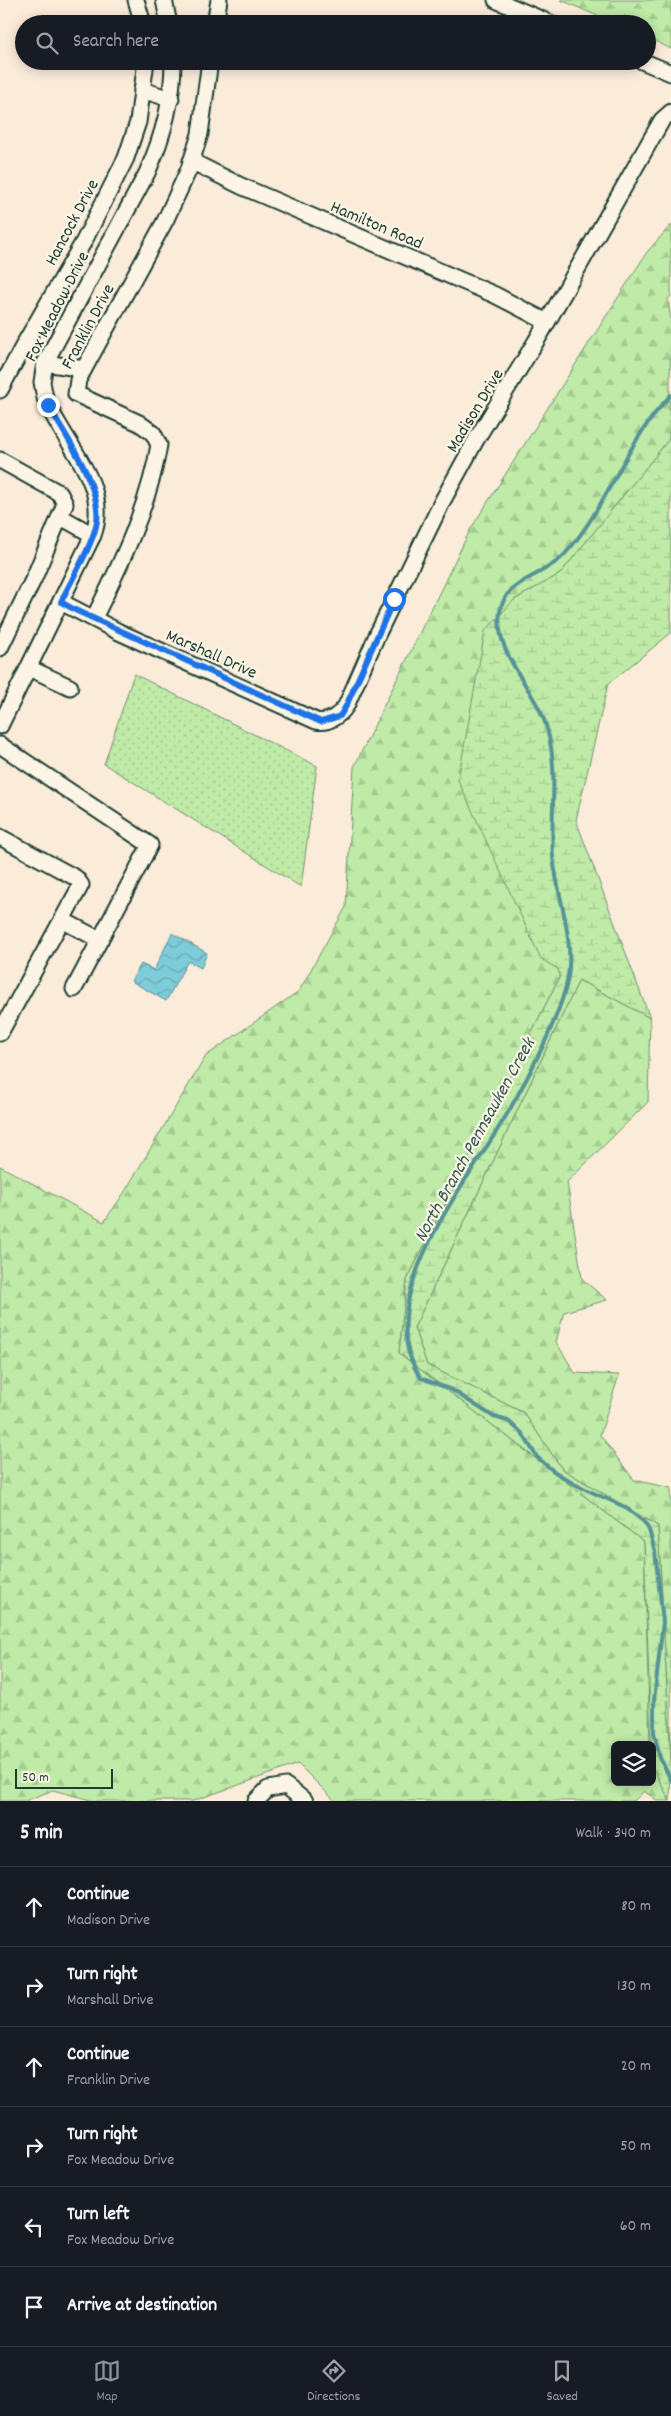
<!DOCTYPE html>
<meta charset="utf-8">
<style>
body{margin:0;font-family:Dekko,sans-serif;background:#242831;color:#f1f3f6}
.controls{position:absolute;right:15px;bottom:15px;display:grid;overflow:hidden;border-radius:8px;box-shadow:0 2px 12px #0003}
.controls button{width:45px;height:45px;display:grid;place-items:center;padding:0;border:0;border-bottom:1px solid #363941;background:#171b24;color:#f1f3f6;font:25px sans-serif}
.scale{position:absolute;left:15px;bottom:12px;width:98px;box-sizing:border-box;padding-left:5px;border:2px solid #1f3d34;border-top:0;font-size:14px;line-height:18px;white-space:nowrap;color:#1f3d34;-webkit-text-stroke:4px #fcf5e5;paint-order:stroke}
.stop{position:absolute;width:15px;height:15px;margin:-11px;border:4px solid #1a73e8;border-radius:50%;background:#fff}
.stop.end{background:#1a73e8;border-color:#fff;box-shadow:0 1px 5px #0008}
.list{margin:0;padding:0;list-style:none}
h2{display:flex;justify-content:space-between;align-items:center;height:65px;margin:0;padding:0 20px;font-size:21px}
h2 small{font-size:16px;font-weight:400;color:#9ea1a6}
.list li{display:grid;grid-template-columns:32px 1fr auto;gap:15px;align-items:center;box-sizing:border-box;height:80px;padding:0 20px;border-top:1px solid #363941}
.list b{display:block;font-size:19px;white-space:nowrap}
.list p{margin:0;font-size:16px;white-space:nowrap;color:#9ea1a6}
.list em{font-size:16px;font-style:normal;color:#9ea1a6}
.icon{flex:none;width:28px;height:28px;fill:none;stroke:currentColor;stroke-width:2;stroke-linecap:round;stroke-linejoin:round}
.map{position:relative;flex:none;width:671px;height:1801px;overflow:hidden}
.search{position:absolute;background:#171b24;box-shadow:0 2px 12px #0003;left:15px;right:15px;top:15px;height:55px;display:flex;align-items:center;gap:12px;box-sizing:border-box;padding:0 18px;border-radius:28px;color:#9ea1a6;font-size:19px}
.sheet{height:545px;background:#171b24}
nav{display:flex;justify-content:space-around;align-items:center;box-sizing:border-box;height:70px;border-top:1px solid #363941;background:#171b24;font-size:14px;color:#9ea1a6}
nav a{display:grid;justify-items:center;gap:2px}
nav .on{color:#8c9099}
.map>svg:first-child{display:block}
</style>
<div class="map">
<svg width="671" height="1801" viewBox="0 0 671 1801">
<defs>
<pattern id="grass-dots" width="8" height="8" patternUnits="userSpaceOnUse" patternTransform="scale(1.25)"><rect width="8" height="8" fill="#bfeaa7"/><path d="M2 2h.1M6 6h.1" fill="none" stroke="#a4ca90" stroke-width="1.8" stroke-linecap="round"/></pattern>
<pattern id="forest-firs" width="22" height="20" patternUnits="userSpaceOnUse" patternTransform="scale(1.25)"><rect width="22" height="20" fill="#bfeaa7"/><path d="M5 1l3.5 6h-7zM16 11l3.5 6h-7z" fill="#a4ca90"/></pattern>
<pattern id="wetland-marsh" width="20" height="14" patternUnits="userSpaceOnUse" patternTransform="scale(1.25)"><rect width="20" height="14" fill="#bfeaa7"/><path d="M1 5h8M5 5V1M11 12h8M15 12V8" fill="none" stroke="#a4ca90"/></pattern>
<pattern id="water-waves" width="16" height="10" patternUnits="userSpaceOnUse" patternTransform="scale(1.25)"><rect width="16" height="10" fill="#7dccd9"/><path d="M0 5q4-4 8 0t8 0" fill="none" stroke="#66a7b1"/></pattern>
</defs>
<rect width="100%" height="100%" fill="#fbebd9"/>
<filter id="ink" filterUnits="userSpaceOnUse"><feTurbulence type="fractalNoise" baseFrequency=".02" numOctaves="2"/><feDisplacementMap in="SourceGraphic" scale="10" xChannelSelector="R" yChannelSelector="G"/><feConvolveMatrix kernelMatrix="1 2 1 2 8 2 1 2 1" color-interpolation-filters="sRGB"/></filter>
<g filter="url(#ink)">
<!-- grass -->
<polygon fill="url(#grass-dots)" stroke="#6f946e" points="134,674 317,766 301,887 104,764"/>
<!-- forest -->
<g fill="url(#forest-firs)" stroke="#6f946e">
<polygon points="561,0 671,0 671,49 647,37 647,24 616,24"/>
<polygon points="671,225 671,296 668,299 671,323 669,439 560,574 514,600 560,976 407,1280 399,1353 644,1542 650,1745 615,1745 615,1782 652,1782 652,1766 670,1801 658,1801 644,1791 634,1801 335,1801 298,1764 193,1801 94,1801 53,1790 25,1801 0,1801 0,1166 104,1222 124,1193 206,1056 299,991 346,907 354,767 470,530 647,252"/>
<polygon points="579,980 650,1018 648,1102 567,1182 582,1279 607,1300 564,1312 556,1342 575,1373 619,1375 600,1435 634,1480 671,1488 671,1760 658,1526 562,1469 524,1413 427,1365 414,1328"/>
</g>
<!-- wetland -->
<polygon fill="url(#wetland-marsh)" stroke="#6f946e" points="671,422 671,633 608,684 576,820 650,1018 579,980 414,1328 427,1365 524,1413 562,1469 658,1526 671,1760 670,1801 652,1766 644,1542 399,1353 407,1280 560,976 558,969 541,959 458,780 485,631 514,600 560,574 669,439"/>
<!-- water -->
<polygon fill="url(#water-waves)" stroke="#579397" points="172,933 207,953 201,968 188,961 166,1001 131,981 141,964 154,970"/>
<g fill="none" stroke-linecap="round" stroke-linejoin="round">
<!-- stream -->
<path stroke="#579397" stroke-width="4" d="M671,395C625,442 608,507 564,555C544,577 505,579 500,612C493,654 537,690 547,729C559,770 550,814 553,856C557,897 576,940 567,982C559,1018 529,1076 510,1109C474,1173 387,1275 409,1353C412,1362 415,1371 421,1378L452,1390L494,1417L508,1421L522,1433L537,1457L552,1470L574,1484L625,1507L644,1522L649,1530L655,1551L663,1622L654,1700V1733L660,1758L671,1780"/>
<defs>
<g id="minor">
<polyline points="136,0 143,24"/>
<polyline points="164,0 169,24"/>
<polyline points="496,0 552,24"/>
<polyline points="215,24 219,0"/>
<polyline points="642,61 671,73"/>
<polyline points="142,90 171,99"/>
<polyline points="191,161 241,186 495,295 547,322"/>
<polyline points="45,363 84,369"/>
<polyline points="0,390 26,341 84,241 126,158 138,122 146,61"/>
<polyline points="0,460 54,490 60,494 65,504 34,578 0,648"/>
<polyline points="61,517 93,535"/>
<path d="M61,602L119,632L316,721C328,724 340,715 346,706L378,633L443,500L477,438L541,333L654,134L662,120L671,112"/>
<path d="M94,618C121,564 149,505 159,445L153,433L139,423L76,394L78,380L165,221L189,169L200,134L210,61"/>
<polyline points="29,668 70,687"/>
<path d="M0,726L93,535C112,485 62,442 45,398L42,382L45,363L147,173C163,137 173,101 173,61"/>
<polyline points="0,745 150,845 74,989"/>
<polyline points="0,837 76,878 81,885 0,1033"/>
<polyline points="62,920 100,940"/>
<polyline points="256,1801 268,1789 286,1786 305,1801"/>
</g>
</defs>
<!-- minor casing -->
<use href="#minor" stroke="#1f3d34" stroke-width="19"/>
<!-- minor -->
<use href="#minor" stroke="#fcf5e5" stroke-width="15"/>
</g>
</g>
<g fill="none" stroke-linecap="round" stroke-linejoin="round" filter="url(#ink)">
<!-- route -->
<path stroke="#1a73e8" stroke-width="6" d="M48,405C65,435 102,487 97,521C94,543 71,580 61,602L75,610L321,722L340,716L346,706L394,599"/>
</g>
<g text-anchor="middle" stroke-width="4.5" stroke-linejoin="round" paint-order="stroke">
<!-- street labels -->
<g font-size="18" fill="#1f3d34" stroke="#fcf5e5">
<text transform="translate(71 222) rotate(-62)" y="6">Hancock Drive</text>
<text transform="translate(377 224) rotate(23)" y="6">Hamilton Road</text>
<text transform="translate(56 306) rotate(-63)" y="6">Fox Meadow Drive</text>
<text transform="translate(87 326) rotate(-62)" y="6">Franklin Drive</text>
<text transform="translate(474 410) rotate(-59)" y="6">Madison Drive</text>
<text transform="translate(212 653) rotate(24)" y="6">Marshall Drive</text>
</g>
<!-- water labels -->
<g font-size="19" font-style="italic" fill="#325a55" stroke="#fcf5e5">
<text transform="translate(473 1139) rotate(-61)" y="7">North Branch Pennsauken Creek</text>
</g>
</g>
</svg>
<div class="controls">
<button><svg class="icon" aria-label="layers" viewBox="0 0 24 24"><path d="M12 4l9 5-9 5-9-5zM3 14l9 5 9-5"/></svg></button>
</div>
<div class="scale">50 m</div>
<div class="stop" style="left:394px;top:599px"></div>
<div class="stop end" style="left:48px;top:405px"></div>
<div class="search"><svg class="icon" aria-label="search" viewBox="0 0 24 24"><circle cx="10" cy="10" r="6"/><path d="M15 15l6 6"/></svg>Search here</div>
</div>
<section class="sheet">
<h2>5 min<small>Walk · 340 m</small></h2>
<ul class="list">
<li><svg class="icon" aria-label="ahead" viewBox="0 0 24 24"><path d="M12 20V5M6 11l6-6 6 6"/></svg><div><b>Continue</b><p>Madison Drive</p></div><em>80 m</em></li>
<li><svg class="icon" aria-label="right" viewBox="0 0 24 24"><path d="M7 20v-9h11M14 6l5 5-5 5"/></svg><div><b>Turn right</b><p>Marshall Drive</p></div><em>130 m</em></li>
<li><svg class="icon" aria-label="ahead" viewBox="0 0 24 24"><path d="M12 20V5M6 11l6-6 6 6"/></svg><div><b>Continue</b><p>Franklin Drive</p></div><em>20 m</em></li>
<li><svg class="icon" aria-label="right" viewBox="0 0 24 24"><path d="M7 20v-9h11M14 6l5 5-5 5"/></svg><div><b>Turn right</b><p>Fox Meadow Drive</p></div><em>50 m</em></li>
<li><svg class="icon" aria-label="left" viewBox="0 0 24 24"><path d="M17 20v-9H6M10 6l-5 5 5 5"/></svg><div><b>Turn left</b><p>Fox Meadow Drive</p></div><em>60 m</em></li>
<li><svg class="icon" aria-label="arrive" viewBox="0 0 24 24"><path d="M6 21V4h12l-3 4 3 4H6"/></svg><div><b>Arrive at destination</b></div></li>
</ul>
</section>
<nav>
<a class="on"><svg class="icon" aria-label="map" viewBox="0 0 24 24"><path d="M3 6l6-2 6 2 6-2v14l-6 2-6-2-6 2zM9 4v14M15 6v14"/></svg>Map</a>
<a><svg class="icon" aria-label="directions" viewBox="0 0 24 24"><path d="M12 3l9 9-9 9-9-9zM9 14v-3h6M13 9l2 2-2 2"/></svg>Directions</a>
<a><svg class="icon" aria-label="saved" viewBox="0 0 24 24"><path d="M7 4h10v16l-5-4-5 4z"/></svg>Saved</a>
</nav>
